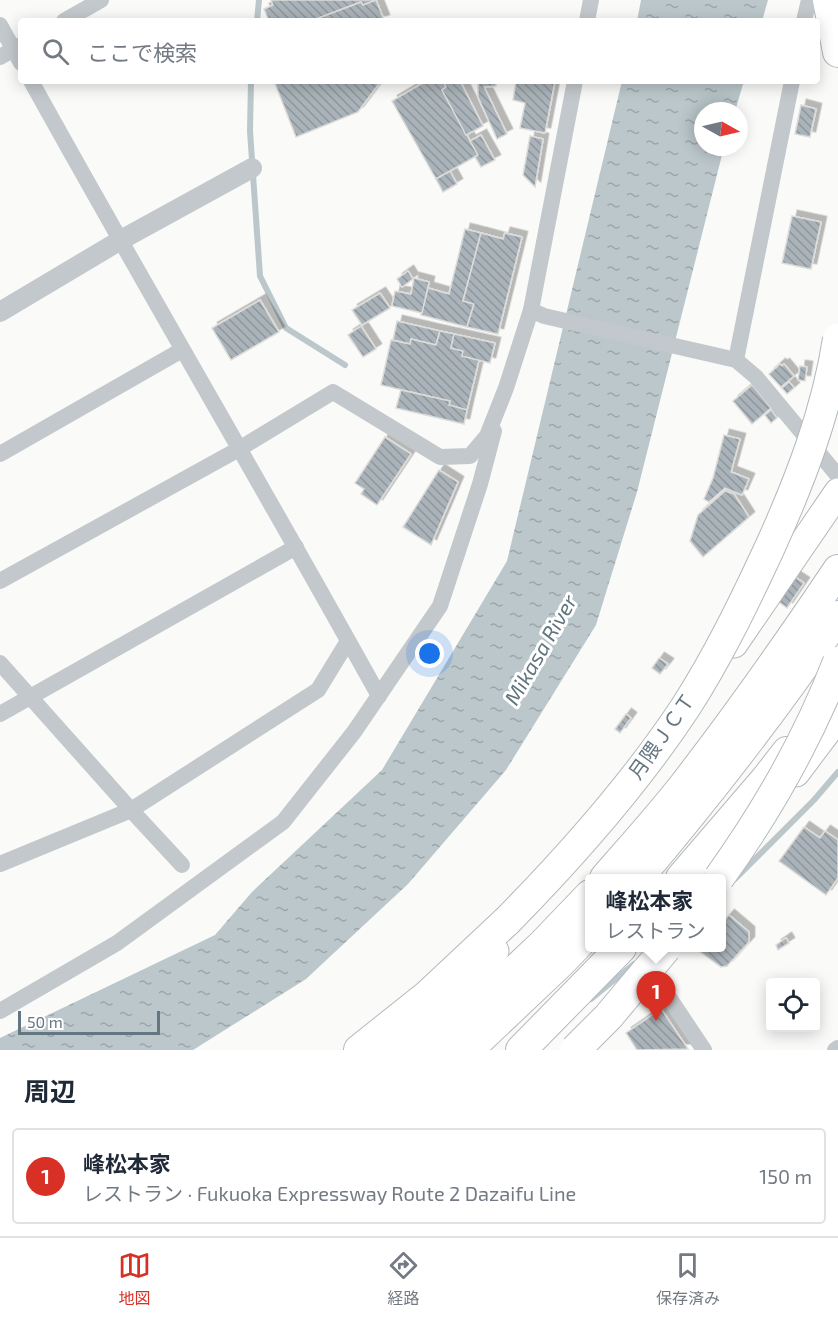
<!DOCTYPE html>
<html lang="ja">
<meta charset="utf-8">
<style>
body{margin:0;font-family:"Exo 2","Noto Sans JP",sans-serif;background:#f2f2f3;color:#1f2937}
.controls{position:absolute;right:18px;bottom:18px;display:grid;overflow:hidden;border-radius:6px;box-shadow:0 3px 15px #0003}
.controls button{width:54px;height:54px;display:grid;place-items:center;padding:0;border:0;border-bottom:2px solid #e0e1e3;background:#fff;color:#1f2937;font:30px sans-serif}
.compass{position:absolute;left:694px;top:102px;width:54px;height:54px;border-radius:50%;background:#fff;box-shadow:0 3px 15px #0003;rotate:98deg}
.scale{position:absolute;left:18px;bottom:15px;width:142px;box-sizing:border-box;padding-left:6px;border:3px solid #657683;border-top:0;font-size:16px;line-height:21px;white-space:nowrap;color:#657683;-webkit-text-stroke:4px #fff;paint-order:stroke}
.you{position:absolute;left:430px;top:654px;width:21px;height:21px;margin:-15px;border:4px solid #fff;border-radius:50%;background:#1a73e8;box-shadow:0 0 0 9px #1a73e833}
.badge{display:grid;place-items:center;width:39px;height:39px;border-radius:50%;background:#d93025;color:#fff;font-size:20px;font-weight:700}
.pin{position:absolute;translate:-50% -50px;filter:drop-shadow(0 2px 3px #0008)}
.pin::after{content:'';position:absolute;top:32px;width:21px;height:18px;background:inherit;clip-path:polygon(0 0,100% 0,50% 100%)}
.popup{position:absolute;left:585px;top:874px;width:141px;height:78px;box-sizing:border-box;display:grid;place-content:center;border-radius:6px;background:#fff;filter:drop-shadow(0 2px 4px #0005);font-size:20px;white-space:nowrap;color:#747a83}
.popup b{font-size:22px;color:#1f2937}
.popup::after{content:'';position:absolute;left:50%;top:100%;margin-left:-12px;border:12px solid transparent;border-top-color:#fff}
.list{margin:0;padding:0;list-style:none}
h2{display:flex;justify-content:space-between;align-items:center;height:78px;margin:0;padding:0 24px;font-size:26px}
h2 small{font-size:20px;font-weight:400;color:#747a83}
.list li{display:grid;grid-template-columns:39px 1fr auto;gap:18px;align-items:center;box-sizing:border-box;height:96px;margin:0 12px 12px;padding:0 12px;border:2px solid #e0e1e3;border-radius:6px}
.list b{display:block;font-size:22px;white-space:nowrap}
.list p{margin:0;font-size:20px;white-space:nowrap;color:#747a83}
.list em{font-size:20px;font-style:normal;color:#747a83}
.icon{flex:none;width:33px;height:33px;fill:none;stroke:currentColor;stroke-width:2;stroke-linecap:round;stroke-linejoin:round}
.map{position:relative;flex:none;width:838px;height:1050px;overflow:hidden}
.search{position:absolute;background:#fff;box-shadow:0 3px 15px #0003;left:18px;right:18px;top:18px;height:66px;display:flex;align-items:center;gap:15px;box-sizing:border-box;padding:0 21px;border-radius:6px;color:#747a83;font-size:22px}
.sheet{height:186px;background:#fff}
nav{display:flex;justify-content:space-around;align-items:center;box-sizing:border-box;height:84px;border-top:2px solid #e0e1e3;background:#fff;font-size:16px;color:#747a83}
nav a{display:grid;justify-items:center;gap:3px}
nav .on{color:#d93025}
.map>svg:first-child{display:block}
</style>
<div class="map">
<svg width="838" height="1050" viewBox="0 0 838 1050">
<defs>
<pattern id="water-ripples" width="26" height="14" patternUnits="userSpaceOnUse" patternTransform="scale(1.5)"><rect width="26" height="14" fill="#bbc7cb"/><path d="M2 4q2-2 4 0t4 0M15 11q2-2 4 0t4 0" fill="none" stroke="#9ca6aa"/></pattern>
<pattern id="building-back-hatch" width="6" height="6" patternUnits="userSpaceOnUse" patternTransform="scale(1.5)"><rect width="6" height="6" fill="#aab3b9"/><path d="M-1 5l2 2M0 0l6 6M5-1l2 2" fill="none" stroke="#8e969c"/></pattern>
<filter id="shadow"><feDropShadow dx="5.5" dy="-5.5" stdDeviation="0" flood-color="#0004"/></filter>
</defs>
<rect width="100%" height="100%" fill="#fafaf8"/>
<!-- water -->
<g fill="url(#water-ripples)">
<polygon points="641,0 768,0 762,21 637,21"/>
<polygon points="622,81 744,81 735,111 703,111 703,147 724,147 637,492 596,625 506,770 408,884 306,979 193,1050 0,1050 0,1038 215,935 252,892 382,770 507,561"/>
</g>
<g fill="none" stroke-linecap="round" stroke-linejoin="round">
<!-- stream -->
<g stroke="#bbc7cb" stroke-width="6">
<polyline points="257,21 259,0"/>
<polyline points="251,81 250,131 260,276 286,328 345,365"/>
<polyline points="735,879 814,800 838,772"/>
<polyline points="591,999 634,964"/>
</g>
</g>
<!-- building -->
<g fill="url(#building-back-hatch)" stroke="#dcdcda" stroke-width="1.5" filter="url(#shadow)">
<polygon points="271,0 377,0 363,5 361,2 311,21 269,21 264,9 273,5"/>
<polygon points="376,0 384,20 381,21 311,21 361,2 363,5"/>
<polygon points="274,81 381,81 358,112 296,137"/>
<polygon points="426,81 443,81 446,87 442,90 478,155 436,179 392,101"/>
<polygon points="443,81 460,81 483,126 466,135 442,90 446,87"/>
<polygon points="478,81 496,81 496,86 484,87 507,134 497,139 478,97"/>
<polygon points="516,81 555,81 545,133 520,128 525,103 513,100"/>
<polygon points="801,105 816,109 810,137 795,134"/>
<polygon points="481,135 495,160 481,167 475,157 478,155 470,141"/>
<polygon points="530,136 543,139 535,187 523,175"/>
<polygon points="450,171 457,184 443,192 436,179"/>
<polygon points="792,216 821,222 811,269 782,263"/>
<polygon points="465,229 481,233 463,301 474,304 467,327 421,315 428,288 449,294"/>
<polygon points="481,233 503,239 505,233 522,237 498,334 467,327 474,304 463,301"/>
<polygon points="408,271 413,279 402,287 397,279"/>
<polygon points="414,278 429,282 422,313 392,306 395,291 411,294"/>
<polygon points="380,293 390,308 362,325 352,310"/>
<polygon points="260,300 279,332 231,360 212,328"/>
<polygon points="397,321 440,331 436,345 411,339 410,344 393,340"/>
<polygon points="361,326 376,349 363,357 348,335"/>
<polygon points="440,331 454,334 451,348 463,351 462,356 479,360 467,410 449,405 450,401 381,385 391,340 410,344 411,339 436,345"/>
<polygon points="454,334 495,343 490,363 462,356 463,351 451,348"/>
<polygon points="780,364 782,366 784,364 794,376 781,387 769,374"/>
<polygon points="800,366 807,367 805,381 798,380"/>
<polygon points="789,382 794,388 787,394 782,388"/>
<polygon points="752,385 771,408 752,424 733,401"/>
<polygon points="401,390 450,401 449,405 467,410 464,424 396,408"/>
<polygon points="771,410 777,418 771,423 765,415"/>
<polygon points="724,435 740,439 731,472 749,479 742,495 725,488 709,502 704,499 713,478"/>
<polygon points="385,437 411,454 377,505 361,494 364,489 355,483"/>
<polygon points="439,470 458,482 431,545 403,527"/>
<polygon points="725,491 734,494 749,517 703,557 690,541 698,515"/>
<polygon points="795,577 804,583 787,608 779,602"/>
<polygon points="659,658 668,664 660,674 652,668"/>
<polygon points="626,714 631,718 620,733 615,729"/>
<polygon points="804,827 820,838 825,831 838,840 838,878 826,895 779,861"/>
<polygon points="729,915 749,932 749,942 727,966 721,967 699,951 701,948 722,948 722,923"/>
<polygon points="786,938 789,943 778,950 776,945"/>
<polygon points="661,1009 688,1049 637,1050 626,1033"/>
</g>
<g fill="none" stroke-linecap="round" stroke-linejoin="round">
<defs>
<g id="trunk">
<polyline points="734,644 838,492"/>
<polyline points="796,773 838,717"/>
<polyline points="392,1048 410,1036 495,951"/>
</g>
<g id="motorway">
<polyline points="828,0 838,52"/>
<path d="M605,878C632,847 660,816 685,784C739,714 789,643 838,570"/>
<path d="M638,878C709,794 776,708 838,616"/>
<polyline points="681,878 766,779 787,752"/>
<polyline points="359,1050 428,995 507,921"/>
<polyline points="394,1050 410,1036"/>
<polyline points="431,1050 543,944 590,895"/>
<polyline points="468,1050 561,962 590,932"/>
<polyline points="521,1050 621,948"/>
</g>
</defs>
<!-- trunk casing -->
<use href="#trunk" stroke="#b4b9bd" stroke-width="29"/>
<!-- motorway casing -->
<use href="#motorway" stroke="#b4b9bd" stroke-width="32"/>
<!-- minor -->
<g stroke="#c3c8cc" stroke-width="16">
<polyline points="64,21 101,0"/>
<polyline points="587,21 591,0"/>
<polyline points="804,21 809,0"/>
<polyline points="0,25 21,63"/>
<polyline points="0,57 21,45"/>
<path d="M31,81C145,287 265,490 379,696"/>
<polyline points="531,310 544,316 736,360 756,377 838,476"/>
<polyline points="736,360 792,81"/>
<polyline points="0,454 182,350"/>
<polyline points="0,581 239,449 333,392 440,457 470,456 487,436 506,388 531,310 575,81"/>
<polyline points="0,663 131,810 318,690 348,641"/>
<polyline points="0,714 296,547"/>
<polyline points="0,864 131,810 182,865"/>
<polyline points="650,969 704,1050"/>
<polyline points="0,1011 117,943 283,822 354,732 440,606 480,484 494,431"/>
<polyline points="835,1050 838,1048"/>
</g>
<!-- tertiary -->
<polyline stroke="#c3c8cc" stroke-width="20" points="0,312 119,241 252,168"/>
<!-- trunk -->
<use href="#trunk" stroke="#fff" stroke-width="27"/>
<!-- motorway -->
<use href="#motorway" stroke="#fff" stroke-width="30"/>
<defs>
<g id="motorway-bridge">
<path d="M719,878C767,811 808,739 838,662"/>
<path d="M507,921C572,855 634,785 685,708C718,657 745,601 770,547C800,481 827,411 838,339"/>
<polyline points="575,1050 608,1017 666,948"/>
</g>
</defs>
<!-- motorway-bridge casing -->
<use href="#motorway-bridge" stroke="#b4b9bd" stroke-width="32" stroke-linecap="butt"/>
<!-- motorway-bridge -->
<use href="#motorway-bridge" stroke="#fff" stroke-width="30"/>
</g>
<g text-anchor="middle" stroke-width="6" stroke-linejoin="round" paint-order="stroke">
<!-- street labels -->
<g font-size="20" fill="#657683" stroke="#fff">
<text transform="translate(662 736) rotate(-55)" y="7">月隈ＪＣＴ</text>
</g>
<!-- water labels -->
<g font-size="21" font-style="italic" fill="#60757c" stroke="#fff">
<text transform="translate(541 650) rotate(-60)" y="7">Mikasa River</text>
</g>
</g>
</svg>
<div class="controls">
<button><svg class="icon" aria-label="locate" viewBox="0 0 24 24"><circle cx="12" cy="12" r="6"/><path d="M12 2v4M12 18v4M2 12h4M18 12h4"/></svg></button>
</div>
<svg class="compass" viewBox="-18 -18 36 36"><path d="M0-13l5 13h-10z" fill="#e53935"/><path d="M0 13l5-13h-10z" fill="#747a83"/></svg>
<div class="scale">50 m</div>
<div class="you"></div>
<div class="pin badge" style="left:656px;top:1021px">1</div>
<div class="popup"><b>峰松本家</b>レストラン</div>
<div class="search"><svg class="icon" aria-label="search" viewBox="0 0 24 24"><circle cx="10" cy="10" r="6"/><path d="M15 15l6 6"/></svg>ここで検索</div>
</div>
<section class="sheet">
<h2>周辺<small></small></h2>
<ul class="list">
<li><span class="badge">1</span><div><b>峰松本家</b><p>レストラン · Fukuoka Expressway Route 2 Dazaifu Line</p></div><em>150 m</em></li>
</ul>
</section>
<nav>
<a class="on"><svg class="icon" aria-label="map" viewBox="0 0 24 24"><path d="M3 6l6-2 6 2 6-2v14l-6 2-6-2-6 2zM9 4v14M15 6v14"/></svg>地図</a>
<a><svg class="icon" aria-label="directions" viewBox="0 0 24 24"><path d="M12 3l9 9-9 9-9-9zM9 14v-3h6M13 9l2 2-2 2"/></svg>経路</a>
<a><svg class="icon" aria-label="saved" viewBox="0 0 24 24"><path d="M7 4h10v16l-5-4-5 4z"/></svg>保存済み</a>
</nav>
